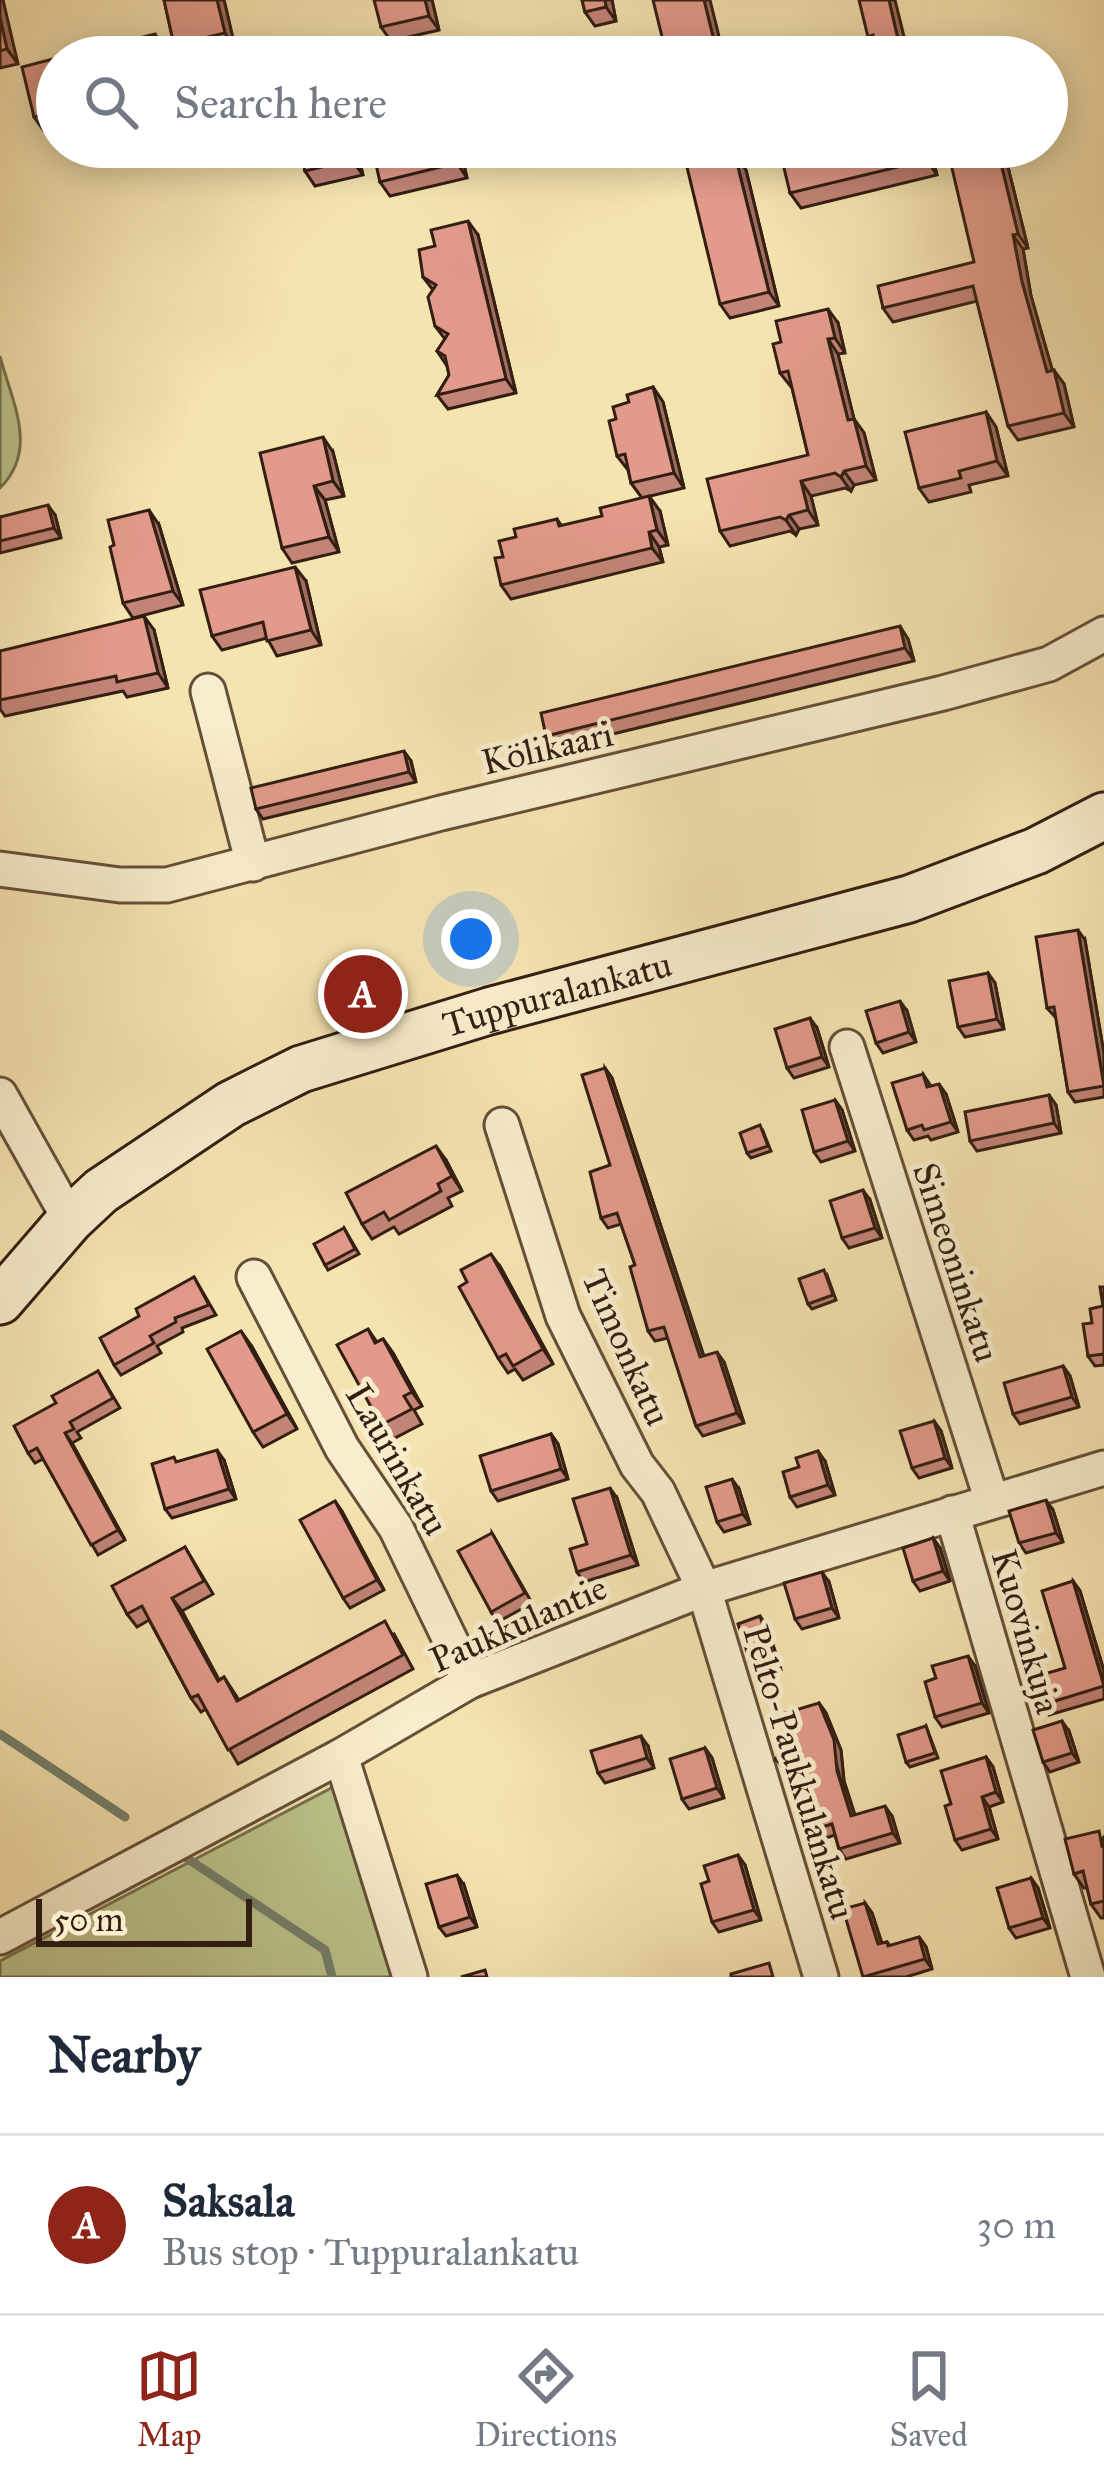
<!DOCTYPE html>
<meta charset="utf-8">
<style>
body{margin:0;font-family:"IM FELL Great Primer",serif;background:#f6f6f7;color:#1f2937}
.scale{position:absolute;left:36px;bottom:30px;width:216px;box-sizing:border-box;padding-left:12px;border:6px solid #331e12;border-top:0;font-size:33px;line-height:42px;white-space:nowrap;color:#331e12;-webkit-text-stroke:9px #f8edcc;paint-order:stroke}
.you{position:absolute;left:471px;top:939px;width:42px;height:42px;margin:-30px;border:9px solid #fff;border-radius:50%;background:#1a73e8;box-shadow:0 0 0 18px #1a73e833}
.badge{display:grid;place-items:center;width:78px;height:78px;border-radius:50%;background:#8f2418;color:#fff;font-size:39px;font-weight:700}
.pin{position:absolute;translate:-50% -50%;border:6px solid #fff;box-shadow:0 3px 12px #0006}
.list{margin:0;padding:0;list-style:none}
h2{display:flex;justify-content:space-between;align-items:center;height:156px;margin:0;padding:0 48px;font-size:51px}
h2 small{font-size:39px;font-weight:400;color:#747a83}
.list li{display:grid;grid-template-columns:78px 1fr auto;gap:36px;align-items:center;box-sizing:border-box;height:180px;padding:0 48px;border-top:3px solid #e0e1e3}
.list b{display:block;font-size:45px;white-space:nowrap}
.list p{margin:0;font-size:39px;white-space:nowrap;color:#747a83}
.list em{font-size:39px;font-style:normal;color:#747a83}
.icon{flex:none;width:66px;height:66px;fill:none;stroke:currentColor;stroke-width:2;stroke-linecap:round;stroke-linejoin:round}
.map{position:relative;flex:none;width:1104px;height:1977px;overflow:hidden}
.search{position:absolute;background:#fff;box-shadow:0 6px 30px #0003;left:36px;right:36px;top:36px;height:132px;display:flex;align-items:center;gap:30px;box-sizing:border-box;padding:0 42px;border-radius:66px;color:#747a83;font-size:45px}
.sheet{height:336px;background:#fff}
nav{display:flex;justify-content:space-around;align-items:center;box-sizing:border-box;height:168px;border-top:3px solid #e0e1e3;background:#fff;font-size:33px;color:#747a83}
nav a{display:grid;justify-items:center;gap:6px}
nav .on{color:#8f2418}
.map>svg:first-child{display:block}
</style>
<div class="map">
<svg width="1104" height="1977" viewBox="0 0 1104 1977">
<rect width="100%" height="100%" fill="#f5e3b0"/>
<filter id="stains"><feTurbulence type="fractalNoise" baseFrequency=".00167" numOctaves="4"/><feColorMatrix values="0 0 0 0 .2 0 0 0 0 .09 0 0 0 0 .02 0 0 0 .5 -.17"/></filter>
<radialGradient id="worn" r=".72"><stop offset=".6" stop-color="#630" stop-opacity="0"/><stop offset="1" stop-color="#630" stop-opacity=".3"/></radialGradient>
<!-- green -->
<g fill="#bcc48b" stroke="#78714e" stroke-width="3">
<path d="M0,356C12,403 39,449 0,488Z"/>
<polygon points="341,1783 399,1977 0,1977 0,1961"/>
</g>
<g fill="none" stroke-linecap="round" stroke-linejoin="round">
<!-- stream -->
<g stroke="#737f6b" stroke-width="9">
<polyline points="0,1734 125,1817"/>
<polyline points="182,1855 325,1950 332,1977"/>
</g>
<defs>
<g id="street">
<polyline points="208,691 253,864"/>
<polyline points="0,869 120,885 167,885 441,813 943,693 1049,664 1104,634"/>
<polyline points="847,1047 992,1501"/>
<polyline points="0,1095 70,1220"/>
<polyline points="502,1125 563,1316 637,1465 658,1492 704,1589 821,1977"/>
<polyline points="254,1277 342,1448 396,1528 470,1681"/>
<polyline points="952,1513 1088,1977"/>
<polyline points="341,1756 410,1977"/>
<polyline points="0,1937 341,1756 470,1681 704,1589 1104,1468"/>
</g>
<g id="secondary">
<path id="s1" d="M0,1301L70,1220L101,1191L231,1104L301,1069L489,1011L909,899L1036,851L1104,816"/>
</g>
</defs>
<!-- street casing -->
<use href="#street" stroke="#644f3a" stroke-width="39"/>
<!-- secondary casing -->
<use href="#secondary" stroke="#331e12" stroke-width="51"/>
<!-- street -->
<use href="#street" stroke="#f8edcc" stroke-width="33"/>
<!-- secondary -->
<use href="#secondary" stroke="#f8edcc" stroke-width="45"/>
</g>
<!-- wall -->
<g fill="#c28477" stroke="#331e12" stroke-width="3">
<polygon points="0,0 18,64 0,68"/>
<polygon points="164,0 224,0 235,47 194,57 183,57 174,45"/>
<polygon points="432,0 439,30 391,41 381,27"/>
<polygon points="582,0 612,0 616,21 595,26 585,12"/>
<polygon points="57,58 57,128 44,131 34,117"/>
<polygon points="356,147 363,175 315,186 305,171"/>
<polygon points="460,147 467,178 390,196 380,182"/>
<polygon points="506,147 594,147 517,166"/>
<polygon points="930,147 937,175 801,208 790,193"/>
<polygon points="1003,147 1028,248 1023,249 1031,296 1052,371 1064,384 1074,427 1018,440 1008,426 977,301 893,322 883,308 974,262"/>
<polygon points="746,170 779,306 730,318 720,304"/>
<polygon points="478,235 516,393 448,409 437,395 449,375 447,366 437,351 445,339 435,326 433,290 423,277"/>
<polygon points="838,323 845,353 838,354 854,419 864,433 876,480 854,485 851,491 845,488 811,496 818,525 799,529 796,535 790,531 730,546 720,531 808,455 792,388 780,373"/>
<polygon points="653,387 663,402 684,488 642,498 631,483 628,470 617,456 616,419 629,402"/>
<polygon points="986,412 996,427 1008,476 969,485 971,492 929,502 919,488"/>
<polygon points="333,452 344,496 325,500 339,552 292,563 282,548"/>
<polygon points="660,511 668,545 659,547 663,562 511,599 501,585 503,557 516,537 557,519 562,526"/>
<polygon points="55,515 61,538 0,553 0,517"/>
<polygon points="159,525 183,605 133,618 123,603"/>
<polygon points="306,581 321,645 277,656 267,638 222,650 212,636"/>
<polygon points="154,630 168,688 127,697 123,691 5,716 0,709 0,651"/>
<polygon points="908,639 914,661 555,748 546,736"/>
<polygon points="411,761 416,782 263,819 256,809"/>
<polygon points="1085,940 1104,1054 1104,1097 1075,1102 1068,1092 1056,1018 1047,1008"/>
<polygon points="988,973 995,983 1004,1029 965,1037 958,1027"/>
<polygon points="907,1011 916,1042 883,1053 876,1043"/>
<polygon points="817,1028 829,1067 794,1078 787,1068"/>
<polygon points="605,1068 612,1078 704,1356 724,1362 744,1423 703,1436 696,1426 668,1338 655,1341 648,1331 635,1265 621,1224 608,1228 601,1218 610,1165"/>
<polygon points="923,1074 931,1086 946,1094 958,1132 931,1140 928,1136 914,1140 907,1130"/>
<polygon points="1049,1095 1056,1105 1061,1133 977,1151 970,1141"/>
<polygon points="835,1100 842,1110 855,1151 821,1162 814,1152"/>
<polygon points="763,1131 771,1151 751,1158 747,1153"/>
<polygon points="446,1160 462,1191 448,1198 452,1206 399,1234 394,1227 372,1239 362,1224"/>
<polygon points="870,1200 882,1238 849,1248 842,1238"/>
<polygon points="344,1228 359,1254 328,1270 325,1265"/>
<polygon points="501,1268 553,1364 523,1380 515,1369 508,1373 498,1358"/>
<polygon points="827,1275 836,1300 812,1309 808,1304"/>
<polygon points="194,1277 216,1315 182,1328 183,1332 157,1346 161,1353 121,1375 114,1365 139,1316"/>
<polygon points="1104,1287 1104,1365 1095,1366 1088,1356 1092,1323 1103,1306"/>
<polygon points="368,1329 377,1342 383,1339 393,1353 422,1406 414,1410 422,1424 391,1440 381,1425"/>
<polygon points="251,1345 297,1429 263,1447 253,1432"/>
<polygon points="1063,1366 1070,1376 1079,1407 1020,1424 1013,1414"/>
<polygon points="98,1371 120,1408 77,1432 81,1438 72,1443 125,1540 98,1555 43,1459 35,1463 28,1453 56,1403"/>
<polygon points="934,1421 941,1431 952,1468 919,1478 912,1468"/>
<polygon points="551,1434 558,1444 568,1479 498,1501 491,1491"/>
<polygon points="224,1460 236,1499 172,1518 165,1509 177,1462"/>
<polygon points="825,1461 835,1495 797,1507 790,1497 799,1467"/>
<polygon points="739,1489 750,1524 724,1532 717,1522"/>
<polygon points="617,1498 638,1565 584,1582 577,1572 587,1544"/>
<polygon points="335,1501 384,1590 350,1608 343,1598"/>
<polygon points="1053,1510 1063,1542 1026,1553 1019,1543"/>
<polygon points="492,1533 532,1603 498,1622 491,1612"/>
<polygon points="933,1538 940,1548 950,1581 920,1591 913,1581"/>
<polygon points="185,1547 213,1594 182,1611 219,1680 224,1677 239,1700 394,1634 413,1669 238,1764 206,1709 201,1712 191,1698 149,1620 137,1627 127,1614"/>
<polygon points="1073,1581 1080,1591 1104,1671 1104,1699 1049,1715 1042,1705 1065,1668"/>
<polygon points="829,1582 839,1618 802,1629 795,1619"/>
<polygon points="767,1626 781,1670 759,1677 752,1667"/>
<polygon points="975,1666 989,1713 942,1727 935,1717 936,1678"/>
<polygon points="819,1703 826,1713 841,1750 844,1781 855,1815 892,1816 900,1843 846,1859 839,1849 835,1835 826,1838 819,1828 800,1763 783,1768 776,1759"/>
<polygon points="926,1726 938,1758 910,1767 906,1762"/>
<polygon points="1069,1731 1079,1762 1050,1772 1043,1762"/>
<polygon points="648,1746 654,1768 605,1783 598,1773"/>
<polygon points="705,1748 712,1758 724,1798 689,1809 682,1799"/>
<polygon points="986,1757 993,1767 1003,1802 989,1807 998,1839 962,1850 955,1840 951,1804"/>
<polygon points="1104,1837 1104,1918 1101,1918 1091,1904 1087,1888 1084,1888 1074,1874"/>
<polygon points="745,1865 761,1920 719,1932 712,1922 709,1881"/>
<polygon points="1031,1878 1038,1888 1050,1928 1016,1938 1009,1928"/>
<polygon points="464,1885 477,1927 446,1936 439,1927"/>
<polygon points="865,1903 872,1913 882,1943 887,1942 890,1946 919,1937 926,1947 932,1969 906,1977 863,1977"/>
</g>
<!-- shaded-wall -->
<g fill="#9e6c61" stroke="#331e12" stroke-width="3">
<polygon points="0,0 3,0 18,64 7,49 0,18"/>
<polygon points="217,0 224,0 235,47 225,33"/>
<polygon points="425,0 432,0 439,30 429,16"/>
<polygon points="605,0 612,0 616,21 606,7"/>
<polygon points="704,0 710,0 724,57 718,57"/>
<polygon points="889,0 895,0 909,57 902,57"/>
<polygon points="155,34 165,49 167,57 160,57"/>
<polygon points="349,147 356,147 363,175 352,160"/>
<polygon points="453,147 460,147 467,178 457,163"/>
<polygon points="924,147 930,147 937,175 927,160"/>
<polygon points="997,147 1003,147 1028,248 1018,234"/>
<polygon points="735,155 746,170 779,306 769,292"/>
<polygon points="468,221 478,235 516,393 506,379"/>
<polygon points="1013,235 1023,249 1031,296 1057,386 1047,372 1022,282"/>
<polygon points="828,309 838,323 845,353 835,338"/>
<polygon points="828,339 838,354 858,435 848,420"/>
<polygon points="1054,370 1064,384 1074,427 1064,413"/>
<polygon points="653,387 663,402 684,488 674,473"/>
<polygon points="986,412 996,427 1008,476 997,461"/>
<polygon points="854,419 864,433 876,480 866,466"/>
<polygon points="323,437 333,452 344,496 333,481"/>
<polygon points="844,471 854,485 851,491 841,477"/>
<polygon points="801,481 811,496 818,525 808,510"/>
<polygon points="314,486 325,500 339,552 329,537"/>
<polygon points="649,496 660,511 668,545 657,530"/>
<polygon points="48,505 55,515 61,538 54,528"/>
<polygon points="149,510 159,525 183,605 173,591"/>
<polygon points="789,515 799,529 796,535 786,520"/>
<polygon points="649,532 659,547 663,562 652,548"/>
<polygon points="295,567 306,581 321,645 311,630"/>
<polygon points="144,616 154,630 168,688 158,673"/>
<polygon points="900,626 908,639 914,661 905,648"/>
<polygon points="404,751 411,761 416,782 409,772"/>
<polygon points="1078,930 1085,940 1104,1054 1104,1086"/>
<polygon points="988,973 995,983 1004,1029 997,1019"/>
<polygon points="900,1001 907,1011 916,1042 909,1032"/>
<polygon points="810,1018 817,1028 829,1067 822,1057"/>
<polygon points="605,1068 612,1078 707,1367 700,1357"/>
<polygon points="939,1084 946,1094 958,1132 951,1122"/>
<polygon points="1049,1095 1056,1105 1061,1133 1054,1123"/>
<polygon points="835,1100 842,1110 855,1151 848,1141"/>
<polygon points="436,1146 446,1160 462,1191 452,1176"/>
<polygon points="863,1190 870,1200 882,1238 875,1228"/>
<polygon points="491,1254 501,1268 553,1364 543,1349"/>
<polygon points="241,1331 251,1345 297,1429 287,1414"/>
<polygon points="383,1339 393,1353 422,1406 412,1392"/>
<polygon points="717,1352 724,1362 744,1423 737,1413"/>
<polygon points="1063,1366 1070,1376 1079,1407 1072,1397"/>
<polygon points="934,1421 941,1431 952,1468 945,1458"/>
<polygon points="65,1433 72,1443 125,1540 118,1530"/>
<polygon points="551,1434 558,1444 568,1479 561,1469"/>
<polygon points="217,1450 224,1460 236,1499 229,1489"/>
<polygon points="818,1451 825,1461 835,1495 828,1485"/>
<polygon points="732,1479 739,1489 750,1524 743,1514"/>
<polygon points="610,1488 617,1498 638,1565 631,1555"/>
<polygon points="1046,1500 1053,1510 1063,1542 1056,1533"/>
<polygon points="335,1501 342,1511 384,1590 377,1580"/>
<polygon points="933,1538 940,1548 950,1581 943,1571"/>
<polygon points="822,1572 829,1582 839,1618 832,1608"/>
<polygon points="1073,1581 1080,1591 1104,1671 1104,1684"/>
<polygon points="172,1598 182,1611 227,1695 218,1681"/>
<polygon points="760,1616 767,1626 781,1670 774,1660"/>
<polygon points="968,1656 975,1666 989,1713 982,1703"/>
<polygon points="819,1703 826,1713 841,1750 844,1781 858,1826 851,1816"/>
<polygon points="1062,1721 1069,1731 1079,1762 1072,1753"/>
<polygon points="641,1736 648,1746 654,1768 647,1758"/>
<polygon points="705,1748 712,1758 724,1798 717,1788"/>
<polygon points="986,1757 993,1767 1003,1802 996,1792"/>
<polygon points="982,1797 989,1807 998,1839 991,1829"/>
<polygon points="885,1806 892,1816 900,1843 893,1833"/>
<polygon points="738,1855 745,1865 761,1920 754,1910"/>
<polygon points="457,1875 464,1885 477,1927 470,1917"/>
<polygon points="1031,1878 1038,1888 1050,1928 1043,1918"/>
<polygon points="865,1903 872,1913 885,1954 878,1944"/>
<polygon points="919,1937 926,1947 932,1969 925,1959"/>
</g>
<!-- building -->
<g fill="#e29a8a" stroke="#331e12" stroke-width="3">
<polygon points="164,0 217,0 225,33 174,45"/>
<polygon points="374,0 425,0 429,16 381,27"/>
<polygon points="582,0 605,0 606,7 585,12"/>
<polygon points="653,0 704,0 718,57 667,57"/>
<polygon points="859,0 889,0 902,57 878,57 873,35 868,37"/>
<polygon points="0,18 7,49 0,51"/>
<polygon points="155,34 160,57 61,57"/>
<polygon points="57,58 57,111 34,117 22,67"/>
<polygon points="299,147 349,147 352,160 305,171"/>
<polygon points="372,147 453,147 457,163 380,182"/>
<polygon points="779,147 924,147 927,160 790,193"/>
<polygon points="947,147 997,147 1018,234 1013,235 1022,282 1047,372 1054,370 1064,413 1008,426 973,286 883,308 878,286 974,262"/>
<polygon points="735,155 769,292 720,304 687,167"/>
<polygon points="468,221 506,379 437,395 449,375 445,356 437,351 448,334 435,326 428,297 436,285 423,277 419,250 435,246 431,230"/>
<polygon points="828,309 835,338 828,339 848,420 854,419 866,466 844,471 841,477 835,473 801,481 808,510 789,515 786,520 780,517 720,531 707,479 808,455 788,371 780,373 773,344 781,342 776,321"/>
<polygon points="653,387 674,473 631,483 625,454 617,456 609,421 616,419 613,407 629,402 627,395"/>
<polygon points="986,412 997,461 959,471 961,478 919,488 905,432"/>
<polygon points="323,437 333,481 314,486 329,537 282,548 260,453"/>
<polygon points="649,496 657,530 649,532 652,548 501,585 495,558 503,557 499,541 516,537 514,529 557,519 559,526 602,516 600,508"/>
<polygon points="48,505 54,528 0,541 0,517"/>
<polygon points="149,510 173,591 123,603 110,547 114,545 108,520"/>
<polygon points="295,567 311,630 267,641 263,622 212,636 200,590"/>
<polygon points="144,616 158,673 117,682 116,676 0,700 0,651"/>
<polygon points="900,626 905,648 546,736 541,713"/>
<polygon points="404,751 409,772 256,809 251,788"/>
<polygon points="1078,930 1104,1086 1068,1092 1054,1007 1047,1008 1036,937"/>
<polygon points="988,973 997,1019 958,1027 949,981"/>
<polygon points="900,1001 909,1032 876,1043 866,1011"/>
<polygon points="810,1018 822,1057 787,1068 775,1029"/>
<polygon points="605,1068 700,1357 717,1352 737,1413 696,1426 664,1327 648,1331 630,1267 635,1265 617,1213 601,1218 590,1172 610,1165 582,1075"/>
<polygon points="923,1074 927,1087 939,1084 951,1122 924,1130 922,1125 907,1130 892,1083"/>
<polygon points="1049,1095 1054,1123 970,1141 965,1112"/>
<polygon points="835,1100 848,1141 814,1152 802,1110"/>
<polygon points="760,1125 768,1146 747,1153 740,1133"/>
<polygon points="436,1146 452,1176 438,1184 441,1191 389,1220 384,1212 362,1224 346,1193"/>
<polygon points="863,1190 875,1228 842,1238 830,1201"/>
<polygon points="344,1228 355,1249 325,1265 314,1244"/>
<polygon points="491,1254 543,1349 513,1366 506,1354 498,1358 459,1287 467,1282 461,1270"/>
<polygon points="824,1270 833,1295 808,1304 799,1279"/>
<polygon points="194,1277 209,1305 175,1318 176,1322 150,1336 154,1343 114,1365 100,1338 139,1316 136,1309"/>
<polygon points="1100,1287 1104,1287 1104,1354 1088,1356 1083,1324 1092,1323 1090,1309 1103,1306"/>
<polygon points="368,1329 375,1343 383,1339 412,1392 404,1396 412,1409 381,1425 337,1345"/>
<polygon points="241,1331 287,1414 253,1432 207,1349"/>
<polygon points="1063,1366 1072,1397 1013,1414 1004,1383"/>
<polygon points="98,1371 113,1398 70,1422 74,1429 65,1433 118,1530 91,1545 37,1448 28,1453 14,1426 56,1403 52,1396"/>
<polygon points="934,1421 945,1458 912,1468 900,1431"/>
<polygon points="551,1434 561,1469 491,1491 480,1456"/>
<polygon points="217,1450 229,1489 165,1509 152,1464 174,1457 176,1462"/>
<polygon points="818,1451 828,1485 790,1497 783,1472 799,1467 796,1458"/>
<polygon points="732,1479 743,1514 717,1522 706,1487"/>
<polygon points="610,1488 631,1555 577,1572 570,1549 587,1544 573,1499"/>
<polygon points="1046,1500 1056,1533 1019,1543 1009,1511"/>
<polygon points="335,1501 377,1580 343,1598 300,1520"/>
<polygon points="492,1533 525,1593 491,1612 458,1551"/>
<polygon points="933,1538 943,1571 913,1581 903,1548"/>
<polygon points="185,1547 204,1581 172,1598 218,1681 224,1677 237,1701 385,1621 403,1655 228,1750 198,1695 191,1698 142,1606 127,1614 112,1586"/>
<polygon points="822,1572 832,1608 795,1619 784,1583"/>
<polygon points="1073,1581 1104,1686 1042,1705 1034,1677 1065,1668 1042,1591"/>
<polygon points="760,1616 774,1660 752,1667 738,1624"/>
<polygon points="968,1656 982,1703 935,1717 925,1682 936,1678 932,1666"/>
<polygon points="819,1703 834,1740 837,1771 851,1816 885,1806 893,1833 839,1849 832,1824 819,1828 796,1752 776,1759 791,1733 785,1713"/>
<polygon points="1062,1721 1072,1753 1043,1762 1033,1730"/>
<polygon points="926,1726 935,1753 906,1762 898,1735"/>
<polygon points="641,1736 647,1758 598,1773 591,1751"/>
<polygon points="705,1748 717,1788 682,1799 670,1759"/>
<polygon points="986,1757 996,1792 982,1797 991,1829 955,1840 945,1806 951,1804 941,1771"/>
<polygon points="1099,1831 1102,1846 1104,1845 1104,1901 1091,1904 1083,1871 1074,1874 1065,1839"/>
<polygon points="738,1855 754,1910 712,1922 701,1884 709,1881 704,1866"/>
<polygon points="457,1875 470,1917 439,1927 426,1884"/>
<polygon points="1031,1878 1043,1918 1009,1928 997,1888"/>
<polygon points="865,1903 878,1944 887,1942 888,1946 919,1937 925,1959 863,1977 843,1909"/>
<polygon points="769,1963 773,1977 731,1977 731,1974"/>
<polygon points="485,1970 487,1977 461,1977"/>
</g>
<g text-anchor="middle" stroke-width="10" stroke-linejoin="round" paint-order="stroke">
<!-- street labels -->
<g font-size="36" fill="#331e12" stroke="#f8edcc">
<text transform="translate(547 747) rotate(-13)" y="13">Kölikaari</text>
<text dy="13" stroke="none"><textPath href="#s1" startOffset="651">Tuppuralankatu</textPath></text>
<text transform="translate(957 1262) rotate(72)" y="13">Simeoninkatu</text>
<text transform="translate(627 1347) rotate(66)" y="13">Timonkatu</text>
<text transform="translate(398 1459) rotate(60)" y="13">Laurinkatu</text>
<text transform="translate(518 1623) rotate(-24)" y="13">Paukkulantie</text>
<text transform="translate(1027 1631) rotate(74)" y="13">Kuovinkuja</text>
<text transform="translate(800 1772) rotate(73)" y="13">Pelto-Paukkulankatu</text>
</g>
</g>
<rect width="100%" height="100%" filter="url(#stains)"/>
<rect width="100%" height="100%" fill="url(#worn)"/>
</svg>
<div class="scale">50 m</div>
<div class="you"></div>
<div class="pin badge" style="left:363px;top:994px">A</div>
<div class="search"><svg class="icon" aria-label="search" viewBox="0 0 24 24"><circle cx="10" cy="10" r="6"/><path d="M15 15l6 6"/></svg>Search here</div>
</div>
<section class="sheet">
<h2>Nearby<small></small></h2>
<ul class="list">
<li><span class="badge">A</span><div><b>Saksala</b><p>Bus stop · Tuppuralankatu</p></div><em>30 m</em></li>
</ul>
</section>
<nav>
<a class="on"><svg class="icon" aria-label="map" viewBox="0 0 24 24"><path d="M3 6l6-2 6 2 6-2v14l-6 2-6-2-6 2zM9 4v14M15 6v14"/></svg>Map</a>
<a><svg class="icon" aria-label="directions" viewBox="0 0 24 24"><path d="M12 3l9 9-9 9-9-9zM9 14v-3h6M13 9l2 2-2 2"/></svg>Directions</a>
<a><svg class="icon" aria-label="saved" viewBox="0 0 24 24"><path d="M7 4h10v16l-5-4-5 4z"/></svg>Saved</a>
</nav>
